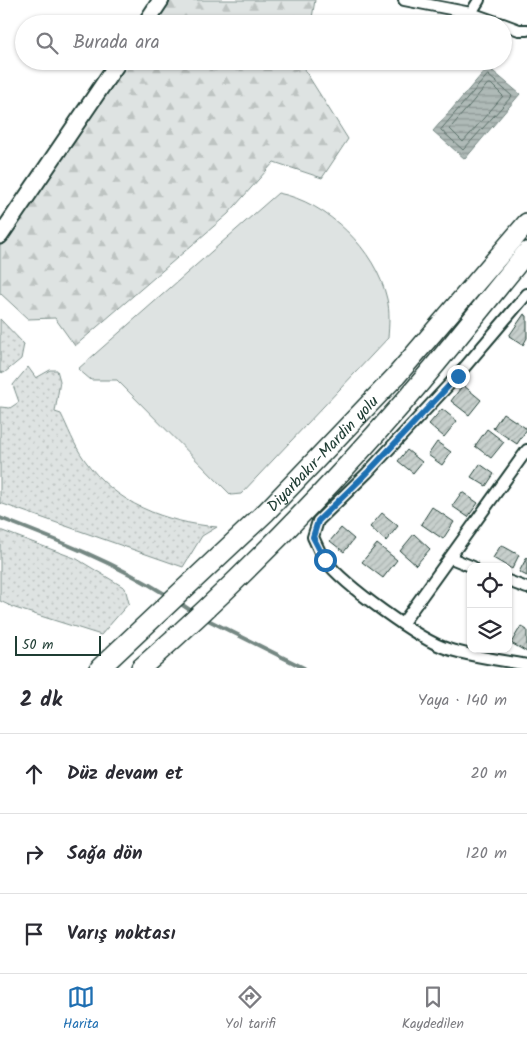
<!DOCTYPE html>
<html lang="tr">
<meta charset="utf-8">
<style>
body{margin:0;font-family:Kalam,sans-serif;background:#f2f2f3;color:#2b2b33}
.controls{position:absolute;right:15px;bottom:15px;display:grid;overflow:hidden;border-radius:10px;box-shadow:0 1px 4px #0004}
.controls button{width:45px;height:45px;display:grid;place-items:center;padding:0;border:0;border-bottom:1px solid #e1e1e2;background:#fff;color:#2b2b33;font:25px sans-serif}
.scale{position:absolute;left:15px;bottom:12px;width:86px;box-sizing:border-box;padding-left:5px;border:2px solid #1f3d34;border-top:0;font-size:14px;line-height:18px;white-space:nowrap;color:#1f3d34;-webkit-text-stroke:4px #fff;paint-order:stroke}
.stop{position:absolute;width:15px;height:15px;margin:-11px;border:4px solid #1f6fb2;border-radius:50%;background:#fff}
.stop.end{background:#1f6fb2;border-color:#fff;box-shadow:0 1px 5px #0008}
.list{margin:0;padding:0;list-style:none}
h2{display:flex;justify-content:space-between;align-items:center;height:65px;margin:0;padding:0 20px;font-size:21px}
h2 small{font-size:16px;font-weight:400;color:#7c7c81}
.list li{display:grid;grid-template-columns:32px 1fr auto;gap:15px;align-items:center;box-sizing:border-box;height:80px;padding:0 20px;border-top:1px solid #e1e1e2}
.list b{display:block;font-size:19px;white-space:nowrap}
.list em{font-size:16px;font-style:normal;color:#7c7c81}
.icon{flex:none;width:28px;height:28px;fill:none;stroke:currentColor;stroke-width:2;stroke-linecap:round;stroke-linejoin:round}
.map{position:relative;flex:none;width:527px;height:668px;overflow:hidden}
.search{position:absolute;background:#fff;box-shadow:0 1px 4px #0004;left:15px;right:15px;top:15px;height:55px;display:flex;align-items:center;gap:12px;box-sizing:border-box;padding:0 18px;border-radius:28px;color:#7c7c81;font-size:19px}
.sheet{height:305px;background:#fff}
nav{display:flex;justify-content:space-around;align-items:center;box-sizing:border-box;height:70px;border-top:1px solid #e1e1e2;background:#fff;font-size:14px;color:#7c7c81}
nav a{display:grid;justify-items:center;gap:2px}
nav .on{color:#1f6fb2}
.map>svg:first-child{display:block}
</style>
<div class="map">
<svg width="527" height="668" viewBox="0 0 527 668">
<defs>
<pattern id="forest-firs" width="22" height="20" patternUnits="userSpaceOnUse" patternTransform="scale(1.25)"><rect width="22" height="20" fill="#dee3e2"/><path d="M5 1l3.5 6h-7zM16 11l3.5 6h-7z" fill="#bec4c2"/></pattern>
<pattern id="park-dots" width="8" height="8" patternUnits="userSpaceOnUse" patternTransform="scale(1.25)"><rect width="8" height="8" fill="#dee3e2"/><path d="M2 2h.1M6 6h.1" fill="none" stroke="#bec4c2" stroke-width="1.8" stroke-linecap="round"/></pattern>
<pattern id="water-rules" width="6" height="5" patternUnits="userSpaceOnUse" patternTransform="scale(1.25)"><rect width="6" height="5" fill="#afbab7"/><path d="M0 2.5h6" fill="none" stroke="#8e9896"/></pattern>
<pattern id="building-hatch" width="6" height="6" patternUnits="userSpaceOnUse" patternTransform="scale(1.25)"><rect width="6" height="6" fill="#c7cfcc"/><path d="M-1 1l2-2M0 6l6-6M5 7l2-2" fill="none" stroke="#aab3b0"/></pattern>
</defs>
<rect width="100%" height="100%" fill="#fff"/>
<filter id="ink" filterUnits="userSpaceOnUse"><feTurbulence type="fractalNoise" baseFrequency=".02" numOctaves="2"/><feDisplacementMap in="SourceGraphic" scale="10" xChannelSelector="R" yChannelSelector="G"/><feConvolveMatrix kernelMatrix="1 2 1 2 8 2 1 2 1" color-interpolation-filters="sRGB"/></filter>
<g filter="url(#ink)">
<!-- forest -->
<g fill="url(#forest-firs)" stroke="#7e908b">
<polygon points="170,0 315,0 311,24 151,24"/>
<polygon points="122,61 306,61 304,69 348,139 322,178 274,162 228,214 75,346 55,318 28,319 0,293 0,240"/>
</g>
<!-- park -->
<g fill="url(#park-dots)" stroke="#7e908b">
<polygon points="0,319 24,344 21,359 4,373 0,372"/>
<path d="M28,367L36,378L50,370H57L60,381L55,412L61,414C68,428 74,445 84,459C116,504 164,522 217,527L202,536L183,567L0,503V407L10,408L19,402L13,385Z"/>
<polygon points="0,530 77,559 125,588 129,603 101,635 15,608 0,601"/>
</g>
<!-- garden -->
<path fill="#dee3e2" stroke="#7e908b" d="M278,193C327,202 376,250 387,299C390,311 389,325 388,338L241,494L231,495L117,380H91L78,369Z"/>
<!-- water -->
<polygon fill="url(#water-rules)" stroke="#758883" points="488,67 520,94 465,159 433,131"/>
<g fill="none" stroke-linecap="round" stroke-linejoin="round">
<!-- shore -->
<g stroke="#596f68" stroke-width="1">
<polygon points="488,75 512,96 463,150 441,130"/>
<polygon points="488,84 491,84 503,96 463,142 450,129"/>
</g>
<!-- stream -->
<g stroke="#758883" stroke-width="4">
<path d="M0,518C57,540 116,563 168,596"/>
<polyline points="178,602 193,612"/>
<polyline points="204,618 304,668"/>
</g>
</g>
<!-- building -->
<g fill="url(#building-hatch)" stroke="#1f3d34">
<polygon points="524,314 527,316 527,338 523,345 509,336"/>
<polygon points="463,385 481,400 469,415 451,401"/>
<polygon points="442,409 457,421 444,437 429,424"/>
<polygon points="503,413 527,429 517,444 493,428"/>
<polygon points="487,429 504,442 491,458 475,446"/>
<polygon points="437,442 451,452 442,465 428,455"/>
<polygon points="407,450 422,462 413,473 398,461"/>
<polygon points="480,464 494,474 486,486 471,477"/>
<polygon points="462,492 478,503 468,517 452,506"/>
<polygon points="432,507 454,522 443,539 421,524"/>
<polygon points="382,513 398,526 386,541 370,527"/>
<polygon points="341,528 354,539 344,552 330,541"/>
<polygon points="414,534 430,549 416,565 400,551"/>
<polygon points="377,544 397,560 383,578 362,562"/>
<polygon points="501,545 519,555 512,569 493,558"/>
<polygon points="527,557 527,576 519,572"/>
<polygon points="521,626 527,630 527,652 511,643"/>
</g>
<g fill="none" stroke-linecap="round" stroke-linejoin="round">
<defs>
<g id="street">
<polyline points="404,0 471,13 502,24"/>
<polyline points="471,13 479,0"/>
<polyline points="503,24 519,30 527,30"/>
<path d="M527,294L458,375L367,473L318,521L313,537C317,545 320,554 325,560C344,585 419,640 448,649C474,657 501,660 527,665"/>
<polyline points="451,558 473,567"/>
<polyline points="508,581 527,588"/>
<polyline points="402,624 527,450"/>
</g>
<g id="secondary">
<polyline points="145,24 161,0"/>
<polyline points="0,236 119,61"/>
</g>
<g id="highway">
<path id="s1" d="M100,668L266,512L396,376L527,223"/>
<path d="M141,668C231,589 323,495 402,404C445,355 485,303 527,252"/>
</g>
</defs>
<!-- street casing -->
<use href="#street" stroke="#1f3d34" stroke-width="14"/>
<!-- secondary casing -->
<use href="#secondary" stroke="#1f3d34" stroke-width="19"/>
<!-- highway casing -->
<use href="#highway" stroke="#1f3d34" stroke-width="22"/>
<!-- street -->
<use href="#street" stroke="#fff" stroke-width="10"/>
<!-- secondary -->
<use href="#secondary" stroke="#fff" stroke-width="15"/>
<!-- highway -->
<use href="#highway" stroke="#fff" stroke-width="19"/>
</g>
</g>
<g fill="none" stroke-linecap="round" stroke-linejoin="round" filter="url(#ink)">
<!-- route -->
<polyline stroke="#1f6fb2" stroke-width="6" points="325,560 313,537 318,521 367,473 458,376"/>
</g>
<g text-anchor="middle" stroke-width="4" stroke-linejoin="round" paint-order="stroke">
<!-- street labels -->
<g font-size="16" fill="#1f3d34" stroke="#fff">
<text dy="6" stroke="none"><textPath href="#s1" startOffset="309">Diyarbakır-Mardin yolu</textPath></text>
</g>
</g>
</svg>
<div class="controls">
<button><svg class="icon" aria-label="locate" viewBox="0 0 24 24"><circle cx="12" cy="12" r="6"/><path d="M12 2v4M12 18v4M2 12h4M18 12h4"/></svg></button>
<button><svg class="icon" aria-label="layers" viewBox="0 0 24 24"><path d="M12 4l9 5-9 5-9-5zM3 14l9 5 9-5"/></svg></button>
</div>
<div class="scale">50 m</div>
<div class="stop" style="left:325px;top:560px"></div>
<div class="stop end" style="left:458px;top:376px"></div>
<div class="search"><svg class="icon" aria-label="search" viewBox="0 0 24 24"><circle cx="10" cy="10" r="6"/><path d="M15 15l6 6"/></svg>Burada ara</div>
</div>
<section class="sheet">
<h2>2 dk<small>Yaya · 140 m</small></h2>
<ul class="list">
<li><svg class="icon" aria-label="ahead" viewBox="0 0 24 24"><path d="M12 20V5M6 11l6-6 6 6"/></svg><div><b>Düz devam et</b></div><em>20 m</em></li>
<li><svg class="icon" aria-label="right" viewBox="0 0 24 24"><path d="M7 20v-9h11M14 6l5 5-5 5"/></svg><div><b>Sağa dön</b></div><em>120 m</em></li>
<li><svg class="icon" aria-label="arrive" viewBox="0 0 24 24"><path d="M6 21V4h12l-3 4 3 4H6"/></svg><div><b>Varış noktası</b></div></li>
</ul>
</section>
<nav>
<a class="on"><svg class="icon" aria-label="map" viewBox="0 0 24 24"><path d="M3 6l6-2 6 2 6-2v14l-6 2-6-2-6 2zM9 4v14M15 6v14"/></svg>Harita</a>
<a><svg class="icon" aria-label="directions" viewBox="0 0 24 24"><path d="M12 3l9 9-9 9-9-9zM9 14v-3h6M13 9l2 2-2 2"/></svg>Yol tarifi</a>
<a><svg class="icon" aria-label="saved" viewBox="0 0 24 24"><path d="M7 4h10v16l-5-4-5 4z"/></svg>Kaydedilen</a>
</nav>
